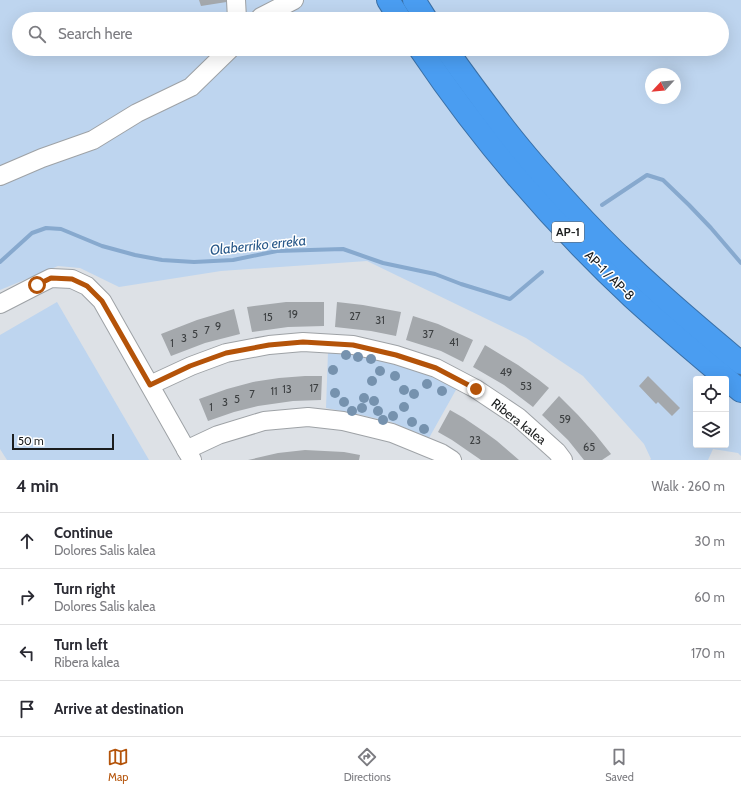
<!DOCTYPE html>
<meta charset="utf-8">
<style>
body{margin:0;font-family:Cabin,sans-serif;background:#f7f7f7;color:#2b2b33}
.controls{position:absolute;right:12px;bottom:12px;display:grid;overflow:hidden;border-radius:4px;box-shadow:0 4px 16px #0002}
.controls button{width:36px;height:36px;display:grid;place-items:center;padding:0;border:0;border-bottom:1px solid #e1e1e2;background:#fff;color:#2b2b33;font:20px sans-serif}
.compass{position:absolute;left:645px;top:68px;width:36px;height:36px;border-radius:50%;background:#fff;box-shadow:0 4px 16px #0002;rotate:244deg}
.scale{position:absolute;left:12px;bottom:10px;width:102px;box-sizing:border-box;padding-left:4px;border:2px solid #1b1d1e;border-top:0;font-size:11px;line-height:14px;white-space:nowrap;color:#1b1d1e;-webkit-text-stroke:3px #fff;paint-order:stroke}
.stop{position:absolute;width:12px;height:12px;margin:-9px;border:3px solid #b45309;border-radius:50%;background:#fff}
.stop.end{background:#b45309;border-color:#fff;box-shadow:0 1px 4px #0008}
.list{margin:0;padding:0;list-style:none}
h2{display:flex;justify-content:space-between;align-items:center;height:52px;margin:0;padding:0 16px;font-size:17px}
h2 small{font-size:13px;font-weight:400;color:#7c7c81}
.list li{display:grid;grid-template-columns:26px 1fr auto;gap:12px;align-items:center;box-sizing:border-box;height:56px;padding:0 16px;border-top:1px solid #e1e1e2}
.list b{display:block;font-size:15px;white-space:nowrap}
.list p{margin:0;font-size:13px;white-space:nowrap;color:#7c7c81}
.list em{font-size:13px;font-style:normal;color:#7c7c81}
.icon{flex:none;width:22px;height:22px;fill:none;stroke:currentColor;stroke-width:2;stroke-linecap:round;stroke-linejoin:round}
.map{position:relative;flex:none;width:741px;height:460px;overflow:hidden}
.search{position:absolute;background:#fff;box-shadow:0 4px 16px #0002;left:12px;right:12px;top:12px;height:44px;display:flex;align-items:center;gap:10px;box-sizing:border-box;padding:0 14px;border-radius:22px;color:#7c7c81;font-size:15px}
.sheet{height:276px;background:#fff}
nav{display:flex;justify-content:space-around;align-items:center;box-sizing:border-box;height:56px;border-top:1px solid #e1e1e2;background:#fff;font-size:11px;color:#7c7c81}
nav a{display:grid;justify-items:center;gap:2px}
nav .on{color:#b45309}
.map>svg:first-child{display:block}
</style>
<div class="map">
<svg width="741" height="460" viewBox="0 0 741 460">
<rect width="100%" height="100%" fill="#dde1e6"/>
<!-- green -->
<g fill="#bed5ef" fill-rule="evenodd">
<path d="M0,0H741V456L738,453L713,449L708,460H650L651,459L644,444L583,376L526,338L367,261L221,271L119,287L80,268L58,266L0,290ZM19,19H722V49H19ZM651,74H675V98H651ZM696,379H726V445H696Z"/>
<polygon points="57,302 149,460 7,460 0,449 0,335"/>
<path d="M328,352C348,354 371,355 390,361C413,368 435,378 457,388L429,438L391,422L357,414L326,408Z"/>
</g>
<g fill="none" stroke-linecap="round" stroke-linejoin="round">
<!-- stream -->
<g stroke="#87a9ce" stroke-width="4">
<polyline points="602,205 647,175 663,180 689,205 711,228 741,263"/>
<polyline points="0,262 32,233 46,228 61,229 102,246 135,255 162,260 194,262 233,260 277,251 343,249 383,263 435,274 461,284 510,299 542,272"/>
</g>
</g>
<!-- building -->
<g fill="#a4a8ac">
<polygon points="199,0 233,0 233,1 201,6"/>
<polygon points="286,302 324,302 324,326 288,327 252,332 247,307"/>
<polygon points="337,302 363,305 401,312 396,336 371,331 335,327"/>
<polygon points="234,309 240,334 205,343 171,356 161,334 197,320"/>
<polygon points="413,316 438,324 473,340 463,362 441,351 406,340"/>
<polygon points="485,345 518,365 539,380 549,388 533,407 504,385 473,367"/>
<polygon points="305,376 322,376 321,400 293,401 258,406 234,412 208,421 199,399 227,389 253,382 279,378"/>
<polygon points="648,376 680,408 672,416 658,402 656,404 639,386"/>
<polygon points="559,396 578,415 595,434 611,454 602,460 584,460 568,440 542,415"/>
<polygon points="450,410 464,418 486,433 497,441 519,460 481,460 452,440 438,432"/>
<polygon points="305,450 344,452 360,455 359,460 248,460 278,453"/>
</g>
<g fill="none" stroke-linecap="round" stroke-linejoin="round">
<defs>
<g id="minor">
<polyline points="236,0 237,19"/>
<polyline points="259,19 261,17 294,0"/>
<polyline points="0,176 42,158 93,140 137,113 191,87 230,49"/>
<polyline points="0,304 37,285 51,278 72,279 87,286 102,301 192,460"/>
<polyline points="150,385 191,366 226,353 269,345 303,342 353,345 396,355 436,368 476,389 518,417 557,452 563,460"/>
<polyline points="186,450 218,435 264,421 308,417 343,421 392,433 441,453 452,460"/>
</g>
<g id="highway">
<polyline points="388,0 400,19"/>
<polyline points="414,0 426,19"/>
<path d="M420,49C480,138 555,225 633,298C668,330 704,360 741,391"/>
<path d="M446,49C465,76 485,103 505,129C526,156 549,182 572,207C624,264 682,314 741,363"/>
</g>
</defs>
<!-- minor casing -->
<use href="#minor" stroke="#9ea2a6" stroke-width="20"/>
<!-- highway casing -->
<use href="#highway" stroke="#3a70a7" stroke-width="24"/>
<!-- minor -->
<use href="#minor" stroke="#fff" stroke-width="18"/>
<!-- highway -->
<use href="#highway" stroke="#4a9df1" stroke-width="22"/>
</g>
<!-- trees -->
<g fill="#7692ae">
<circle cx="346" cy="355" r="5"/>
<circle cx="358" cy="357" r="5"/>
<circle cx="371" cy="359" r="5"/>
<circle cx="333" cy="370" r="5"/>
<circle cx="380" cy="371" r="5"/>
<circle cx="395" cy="376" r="5"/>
<circle cx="372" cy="381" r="5"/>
<circle cx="427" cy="384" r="5"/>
<circle cx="404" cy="390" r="5"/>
<circle cx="442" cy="391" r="5"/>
<circle cx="335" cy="393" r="5"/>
<circle cx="414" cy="394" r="5"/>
<circle cx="364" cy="398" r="5"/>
<circle cx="374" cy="401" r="5"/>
<circle cx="344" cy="402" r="5"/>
<circle cx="404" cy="407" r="5"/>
<circle cx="362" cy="408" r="5"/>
<circle cx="352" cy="411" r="5"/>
<circle cx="378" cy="411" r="5"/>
<circle cx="393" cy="416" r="5"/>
<circle cx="383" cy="420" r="5"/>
<circle cx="412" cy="422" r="5"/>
<circle cx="424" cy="429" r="5"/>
</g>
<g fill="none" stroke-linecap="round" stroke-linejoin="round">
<!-- route -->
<polyline stroke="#b45309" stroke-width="5" points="37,285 51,278 72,279 87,286 102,301 150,385 190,366 226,353 269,345 303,342 353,345 396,355 436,368 476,389"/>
</g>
<g text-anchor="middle" stroke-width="3" stroke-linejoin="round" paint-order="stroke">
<!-- number labels -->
<g font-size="11" fill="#3d4042">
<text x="293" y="318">19</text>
<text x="355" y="320">27</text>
<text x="268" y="321">15</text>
<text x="380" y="324">31</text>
<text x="218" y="330">9</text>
<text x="207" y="334">7</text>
<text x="195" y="338">5</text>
<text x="428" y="338">37</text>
<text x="184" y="342">3</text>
<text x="454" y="346">41</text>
<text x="172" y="347">1</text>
<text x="506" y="376">49</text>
<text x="526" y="390">53</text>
<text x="314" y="392">17</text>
<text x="287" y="393">13</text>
<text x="274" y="395">11</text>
<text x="252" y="398">7</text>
<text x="237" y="403">5</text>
<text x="225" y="406">3</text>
<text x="211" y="411">1</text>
<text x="565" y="423">59</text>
<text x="475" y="444">23</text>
<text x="589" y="451">65</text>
</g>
<!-- shield labels -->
<rect fill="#fff" stroke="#5f6162" stroke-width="1" x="552" y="222" width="32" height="20" rx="3"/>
<g font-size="12" font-weight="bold" fill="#1b1d1e">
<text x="568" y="236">AP-1</text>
</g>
<!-- street labels -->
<g font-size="13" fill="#1b1d1e" stroke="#fff">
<text transform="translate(610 275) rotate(45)" y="5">AP-1 / AP-8</text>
<text transform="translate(519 421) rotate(38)" y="5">Ribera kalea</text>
</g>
<!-- water labels -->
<g font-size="14" font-style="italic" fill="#285889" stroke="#fff">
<text transform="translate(258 245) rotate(-6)" y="5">Olaberriko erreka</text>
</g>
</g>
</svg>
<div class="controls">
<button><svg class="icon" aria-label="locate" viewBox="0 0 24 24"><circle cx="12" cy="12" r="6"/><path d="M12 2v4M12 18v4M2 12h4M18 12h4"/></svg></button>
<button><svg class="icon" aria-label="layers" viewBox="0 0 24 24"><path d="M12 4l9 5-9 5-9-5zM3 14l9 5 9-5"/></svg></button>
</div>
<svg class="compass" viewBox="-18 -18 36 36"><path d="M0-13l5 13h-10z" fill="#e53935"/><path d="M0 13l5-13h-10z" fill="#7c7c81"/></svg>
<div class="scale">50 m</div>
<div class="stop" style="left:37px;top:285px"></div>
<div class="stop end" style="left:476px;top:389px"></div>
<div class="search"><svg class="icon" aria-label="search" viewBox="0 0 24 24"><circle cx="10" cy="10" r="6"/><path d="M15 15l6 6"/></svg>Search here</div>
</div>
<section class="sheet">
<h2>4 min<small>Walk · 260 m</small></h2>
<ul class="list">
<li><svg class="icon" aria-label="ahead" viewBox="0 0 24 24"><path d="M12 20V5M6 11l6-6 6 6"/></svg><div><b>Continue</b><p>Dolores Salis kalea</p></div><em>30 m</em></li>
<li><svg class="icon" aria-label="right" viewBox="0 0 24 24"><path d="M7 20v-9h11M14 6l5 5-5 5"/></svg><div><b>Turn right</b><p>Dolores Salis kalea</p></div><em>60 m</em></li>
<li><svg class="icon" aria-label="left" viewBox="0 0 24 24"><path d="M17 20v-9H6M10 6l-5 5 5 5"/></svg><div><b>Turn left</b><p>Ribera kalea</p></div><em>170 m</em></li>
<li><svg class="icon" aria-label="arrive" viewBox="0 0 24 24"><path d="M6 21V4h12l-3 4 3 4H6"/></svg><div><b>Arrive at destination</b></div></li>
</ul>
</section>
<nav>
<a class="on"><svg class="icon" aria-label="map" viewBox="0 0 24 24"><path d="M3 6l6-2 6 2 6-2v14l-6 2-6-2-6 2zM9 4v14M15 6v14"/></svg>Map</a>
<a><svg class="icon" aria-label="directions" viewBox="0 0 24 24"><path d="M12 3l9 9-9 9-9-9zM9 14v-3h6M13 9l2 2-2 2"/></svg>Directions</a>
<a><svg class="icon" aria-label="saved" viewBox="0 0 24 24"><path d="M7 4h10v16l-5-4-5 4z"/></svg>Saved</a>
</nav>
